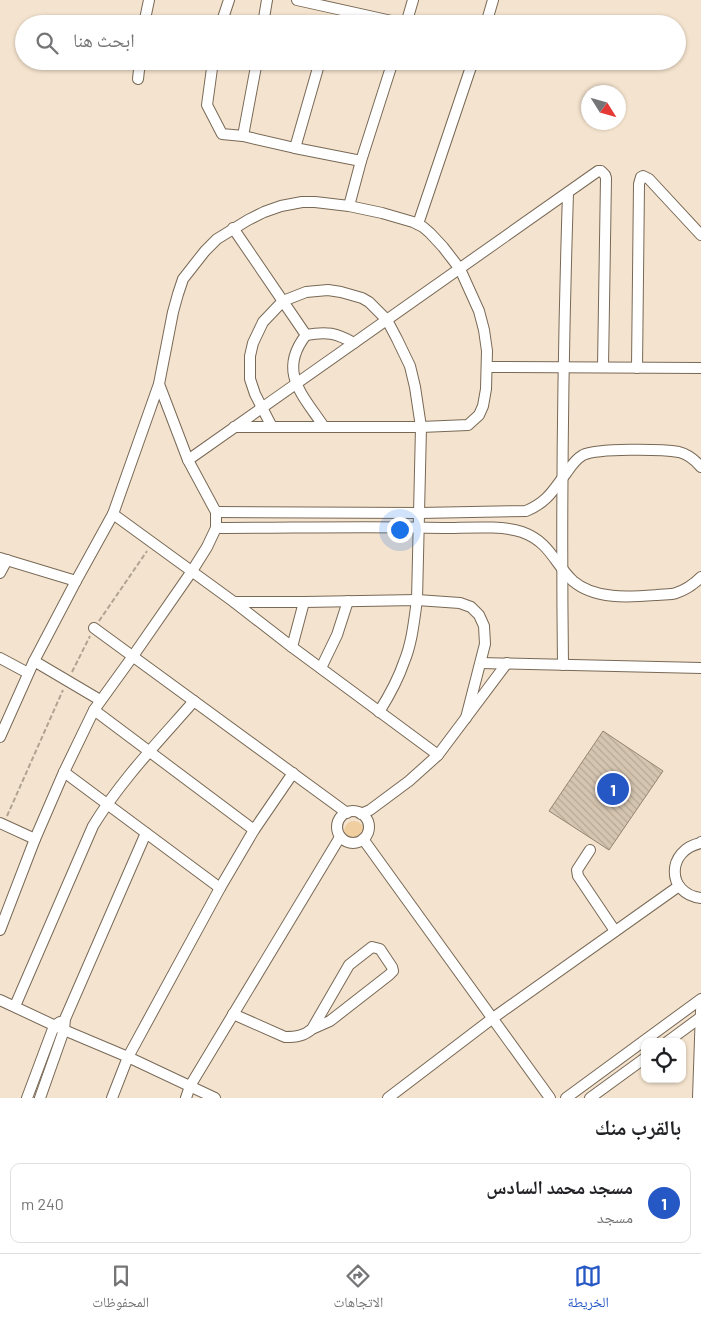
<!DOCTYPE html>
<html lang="ar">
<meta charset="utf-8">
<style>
body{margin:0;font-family:Barlow,"Noto Naskh Arabic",sans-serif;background:#f2f2f2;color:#202124;direction:rtl}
.controls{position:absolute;right:15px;bottom:15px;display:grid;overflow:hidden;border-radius:10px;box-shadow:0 1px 4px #0004}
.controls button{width:45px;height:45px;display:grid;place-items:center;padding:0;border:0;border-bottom:1px solid #e0e0e0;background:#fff;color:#202124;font:25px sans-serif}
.compass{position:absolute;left:581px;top:85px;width:45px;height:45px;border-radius:50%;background:#fff;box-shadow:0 1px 4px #0004;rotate:127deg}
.you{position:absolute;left:399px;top:529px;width:18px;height:18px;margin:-12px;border:4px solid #fff;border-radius:50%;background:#1a73e8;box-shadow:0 0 0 8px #1a73e833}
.badge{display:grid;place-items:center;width:32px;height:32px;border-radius:50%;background:#2557c5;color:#fff;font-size:16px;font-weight:700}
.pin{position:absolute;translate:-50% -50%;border:2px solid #fff;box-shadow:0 1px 5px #0006}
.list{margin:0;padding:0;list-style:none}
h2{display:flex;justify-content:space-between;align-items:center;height:65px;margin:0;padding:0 20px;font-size:21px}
h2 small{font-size:16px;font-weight:400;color:#757577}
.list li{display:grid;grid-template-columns:32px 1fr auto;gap:15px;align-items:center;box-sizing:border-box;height:80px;margin:0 10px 10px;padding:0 10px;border:1px solid #e0e0e0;border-radius:10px}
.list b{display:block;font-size:19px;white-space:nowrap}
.list p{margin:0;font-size:16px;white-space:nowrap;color:#757577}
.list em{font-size:16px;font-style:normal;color:#757577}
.icon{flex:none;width:28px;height:28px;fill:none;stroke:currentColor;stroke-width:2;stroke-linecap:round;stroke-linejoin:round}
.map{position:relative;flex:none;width:701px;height:1098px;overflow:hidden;direction:ltr}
.search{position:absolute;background:#fff;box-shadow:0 1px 4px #0004;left:15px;right:15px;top:15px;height:55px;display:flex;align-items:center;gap:12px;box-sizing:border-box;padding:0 18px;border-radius:28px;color:#757577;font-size:19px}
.sheet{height:155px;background:#fff}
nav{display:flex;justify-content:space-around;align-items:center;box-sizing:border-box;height:70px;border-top:1px solid #e0e0e0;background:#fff;font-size:14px;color:#757577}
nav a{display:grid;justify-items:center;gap:2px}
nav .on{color:#2557c5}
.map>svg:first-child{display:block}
</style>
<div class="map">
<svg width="701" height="1098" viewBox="0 0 701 1098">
<defs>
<pattern id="grass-tufts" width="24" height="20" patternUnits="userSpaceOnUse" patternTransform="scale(1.25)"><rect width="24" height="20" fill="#f0cea0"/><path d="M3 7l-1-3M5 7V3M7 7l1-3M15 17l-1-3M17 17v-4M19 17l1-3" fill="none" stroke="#cdb088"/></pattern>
<pattern id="building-back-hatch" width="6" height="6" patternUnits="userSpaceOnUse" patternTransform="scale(1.25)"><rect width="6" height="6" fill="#d5c5b0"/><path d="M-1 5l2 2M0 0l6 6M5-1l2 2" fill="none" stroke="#b6a896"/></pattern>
</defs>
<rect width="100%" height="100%" fill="#f4e3ce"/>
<!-- grass -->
<circle fill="url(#grass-tufts)" cx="354" cy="831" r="10"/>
<!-- building -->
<polygon fill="url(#building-back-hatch)" stroke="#938470" points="603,731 663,771 609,850 549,811"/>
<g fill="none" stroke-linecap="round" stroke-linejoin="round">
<defs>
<g id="minor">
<polyline points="297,0 405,24"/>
<polyline points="144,24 149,0"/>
<polyline points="221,24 229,0"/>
<polyline points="263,24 267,0"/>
<polyline points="406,24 413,0"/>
<polyline points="486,24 493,0"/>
<polyline points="213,61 207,105 222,134 243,136 295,148 361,161"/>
<polyline points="138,79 140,61"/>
<polyline points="243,136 257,61"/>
<polyline points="295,148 320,61"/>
<polyline points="349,206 361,161 393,61"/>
<polyline points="418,224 473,61"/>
<polyline points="233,228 306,335"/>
<polyline points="487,367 701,368"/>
<polyline points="637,368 639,184 641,177 643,176 649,179 701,235"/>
<path d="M272,427L255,394L250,379V356L253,343L263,322L283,301L306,292L328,290L341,292L362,298L369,302L387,320L397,339L410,366L415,387L421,427L417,600C414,621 412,643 404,662C398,680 389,696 379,712"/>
<path d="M324,427C303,395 277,372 306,335C327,331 336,333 354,343"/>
<polyline points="188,460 598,171 601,171 605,175 606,178 603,367"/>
<path d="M216,512L419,513L526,511C548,502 553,490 567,472C571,466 576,459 583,455C597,448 662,449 679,452C687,454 695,460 701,467"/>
<polyline points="113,514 234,602 292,647 438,755"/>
<path d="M216,528C292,528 368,526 443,528C466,528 502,525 522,532C550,542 554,563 573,581C595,600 630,597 657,595C663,594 670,595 676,593C685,590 694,584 701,577"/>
<polyline points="0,558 76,581"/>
<polyline points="0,573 7,560"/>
<polyline points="234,602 304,602 417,600 460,603 471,607 479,615 484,626 485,644 466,718"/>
<polyline points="94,628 347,813"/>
<polyline points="292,647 304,602"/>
<polyline points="0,658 28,673"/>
<polyline points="34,661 100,700"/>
<polyline points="481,663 701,668"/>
<path d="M563,665C561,507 563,350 568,193"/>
<polyline points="321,668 337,635 348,601"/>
<polyline points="94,710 254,830"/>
<polyline points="0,737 34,661 76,581 113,514 159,384"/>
<polyline points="64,772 220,888"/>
<circle cx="353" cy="827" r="16"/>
<polyline points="361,814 370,810 409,781 438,755 507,663"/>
<polyline points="0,823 35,839"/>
<polyline points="363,839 550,1098"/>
<path d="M701,842V843C666,850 666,894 701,898"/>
<polyline points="590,850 577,870 578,876 615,931"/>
<polyline points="0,930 35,839 64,772 94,710 133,656 192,571 207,547 216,528 216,512 188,460 159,384 173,312 178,294 183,279 205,251 217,239 248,220 264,212 281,206 302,202 315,202 349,206 382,213 413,222 423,227 430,233 443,247 460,269 479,311 484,330 487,351 486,389 483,406 479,415 468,425 421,427 234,427"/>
<polyline points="0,1000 64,1030 128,1057 215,1098"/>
<path d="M15,1006L93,826C121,780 159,741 194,701"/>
<path d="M233,1014L285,1037C296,1037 304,1036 312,1029L349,965L372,947L380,949L392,967L393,971L389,975L330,1021L312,1029"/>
<polyline points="667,1042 701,1017"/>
<polyline points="27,1098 54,1026 60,1022"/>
<polyline points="40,1098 64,1030 65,1019 146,833"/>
<polyline points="112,1098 128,1057 220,888 254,830 293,773"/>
<polyline points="186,1098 190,1086 340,837"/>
<polyline points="388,1098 493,1018 679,886"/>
<polyline points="566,1098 701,999"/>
<polyline points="590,1098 645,1058"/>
<polyline points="698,1098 701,1010"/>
</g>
</defs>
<!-- minor casing -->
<use href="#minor" stroke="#786956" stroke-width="12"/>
<!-- path -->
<g stroke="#b1a392" stroke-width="2" stroke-dasharray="5 2.5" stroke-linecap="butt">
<polyline points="99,621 147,551"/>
<polyline points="72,672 90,636"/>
<polyline points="7,816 63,690"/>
</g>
<!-- minor -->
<use href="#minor" stroke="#fff" stroke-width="10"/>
</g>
</svg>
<div class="controls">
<button><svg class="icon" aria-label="locate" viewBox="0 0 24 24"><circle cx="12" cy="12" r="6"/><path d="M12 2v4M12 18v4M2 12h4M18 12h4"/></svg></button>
</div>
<svg class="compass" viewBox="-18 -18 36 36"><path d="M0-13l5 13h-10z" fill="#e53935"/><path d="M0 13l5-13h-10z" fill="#757577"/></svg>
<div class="you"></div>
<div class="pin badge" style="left:613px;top:789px">1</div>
<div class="search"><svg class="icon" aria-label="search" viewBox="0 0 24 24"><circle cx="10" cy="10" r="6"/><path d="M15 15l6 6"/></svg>ابحث هنا</div>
</div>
<section class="sheet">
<h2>بالقرب منك<small></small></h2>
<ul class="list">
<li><span class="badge">1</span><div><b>مسجد محمد السادس</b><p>مسجد</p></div><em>240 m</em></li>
</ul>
</section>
<nav>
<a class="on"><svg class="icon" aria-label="map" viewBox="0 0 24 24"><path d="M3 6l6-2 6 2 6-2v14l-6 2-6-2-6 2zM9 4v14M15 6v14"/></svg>الخريطة</a>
<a><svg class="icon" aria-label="directions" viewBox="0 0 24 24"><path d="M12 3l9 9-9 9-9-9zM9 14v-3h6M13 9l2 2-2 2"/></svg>الاتجاهات</a>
<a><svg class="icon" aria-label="saved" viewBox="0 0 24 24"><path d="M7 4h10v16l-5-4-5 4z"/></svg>المحفوظات</a>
</nav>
